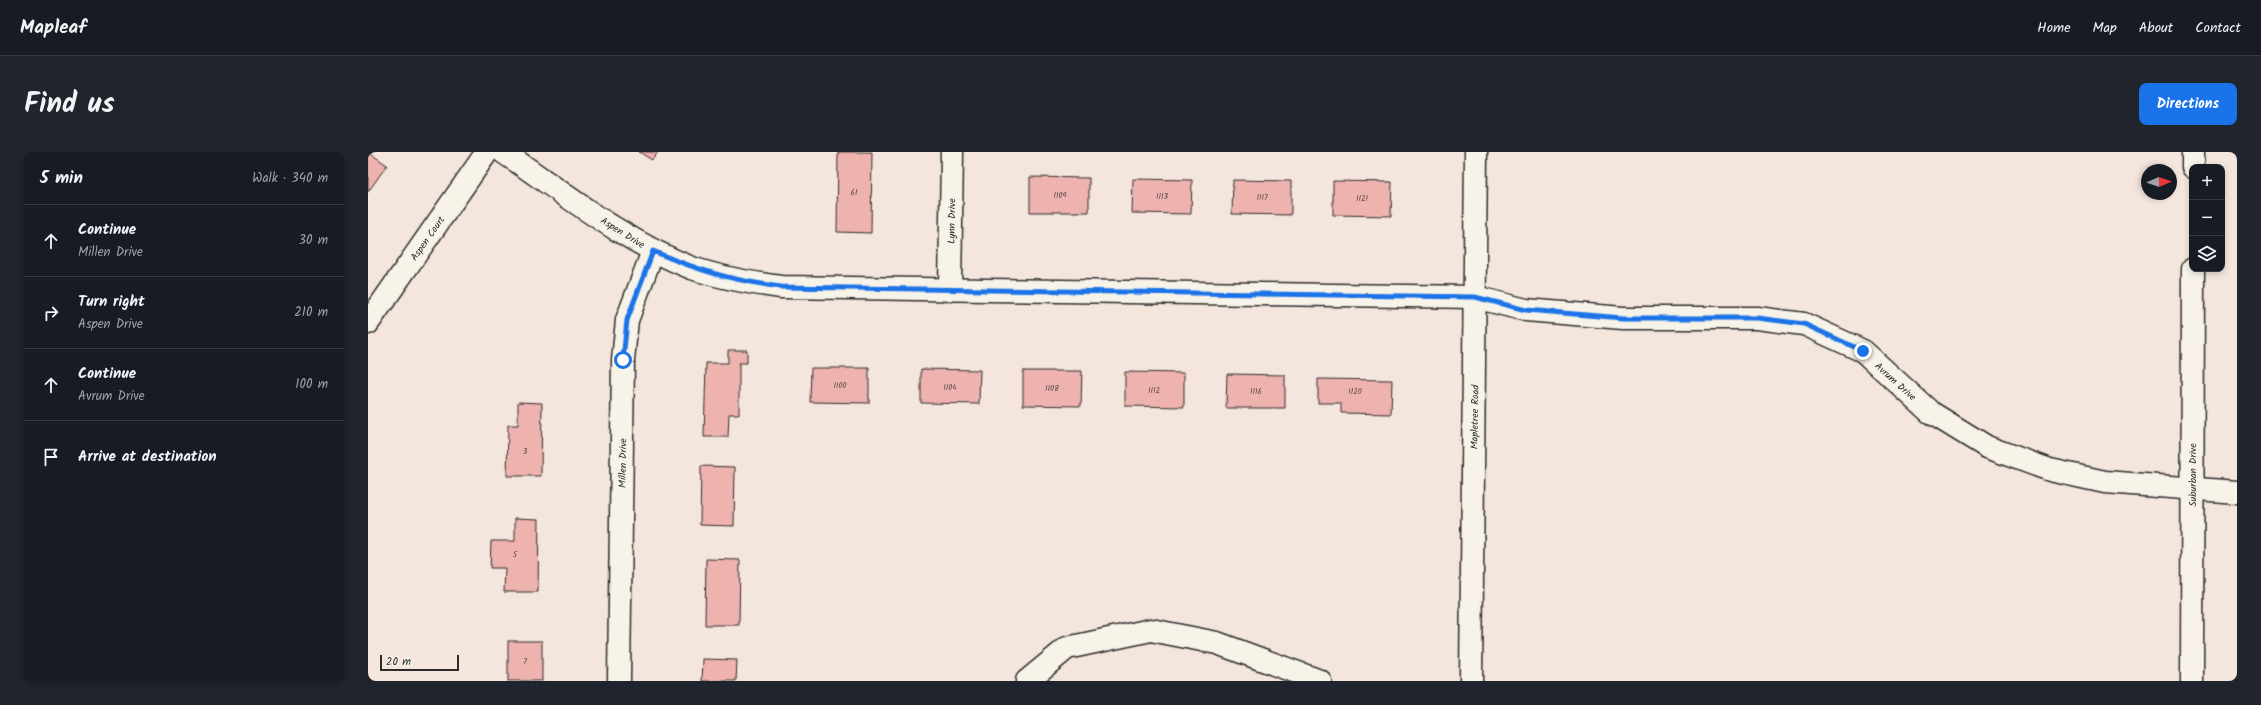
<!DOCTYPE html>
<meta charset="utf-8">
<style>
body{margin:0;font-family:Kalam,sans-serif;background:#20242c;color:#f1f3f6}
.controls{position:absolute;right:12px;top:12px;display:grid;overflow:hidden;border-radius:8px;box-shadow:0 2px 6px #0003}
.controls button{width:36px;height:36px;display:grid;place-items:center;padding:0;border:0;border-bottom:1px solid #363941;background:#171b24;color:#f1f3f6;font:20px sans-serif}
.compass{position:absolute;left:1773px;top:12px;width:36px;height:36px;border-radius:50%;background:#171b24;box-shadow:0 2px 6px #0003;rotate:88deg}
.scale{position:absolute;left:12px;bottom:10px;width:79px;box-sizing:border-box;padding-left:4px;border:2px solid #2b2b2b;border-top:0;font-size:11px;line-height:14px;white-space:nowrap;color:#2b2b2b;-webkit-text-stroke:3px #f7f3e8;paint-order:stroke}
.stop{position:absolute;width:12px;height:12px;margin:-9px;border:3px solid #1a73e8;border-radius:50%;background:#fff}
.stop.end{background:#1a73e8;border-color:#fff;box-shadow:0 1px 4px #0008}
.list{margin:0;padding:0;list-style:none}
h2{display:flex;justify-content:space-between;align-items:center;height:52px;margin:0;padding:0 16px;font-size:17px}
h2 small{font-size:13px;font-weight:400;color:#9ea1a6}
.list li{display:grid;grid-template-columns:26px 1fr auto;gap:12px;align-items:center;box-sizing:border-box;height:72px;padding:0 16px;border-top:1px solid #363941}
.list b{display:block;font-size:15px;white-space:nowrap}
.list p{margin:0;font-size:13px;white-space:nowrap;color:#9ea1a6}
.list em{font-size:13px;font-style:normal;color:#9ea1a6}
.icon{flex:none;width:22px;height:22px;fill:none;stroke:currentColor;stroke-width:2;stroke-linecap:round;stroke-linejoin:round}
.map{position:relative;flex:none;width:1869px;height:529px;overflow:hidden;border-radius:8px}
header{display:flex;align-items:center;gap:24px;box-sizing:border-box;height:56px;padding:0 20px;background:#171b24;border-bottom:1px solid #363941}
header strong{font-size:19px}
nav{display:flex;gap:22px;margin-inline-start:auto;font-size:14px}
.intro{display:flex;align-items:center;justify-content:space-between;box-sizing:border-box;height:96px;padding:0 24px}
h1{margin:0;font-size:28px}
.button{padding:10px 18px;border-radius:8px;background:#1a73e8;color:#fff;font-size:14px;font-weight:700}
main{display:flex;gap:24px;padding:0 24px}
aside{flex:1;background:#171b24;border-radius:8px;box-shadow:0 2px 6px #0003}
.map>svg:first-child{display:block}
</style>
<header>
<strong>Mapleaf</strong>
<nav><a>Home</a><a>Map</a><a>About</a><a>Contact</a></nav>
</header>
<div class="intro"><h1>Find us</h1><a class="button">Directions</a></div>
<main>
<aside>
<h2>5 min<small>Walk · 340 m</small></h2>
<ul class="list">
<li><svg class="icon" aria-label="ahead" viewBox="0 0 24 24"><path d="M12 20V5M6 11l6-6 6 6"/></svg><div><b>Continue</b><p>Millen Drive</p></div><em>30 m</em></li>
<li><svg class="icon" aria-label="right" viewBox="0 0 24 24"><path d="M7 20v-9h11M14 6l5 5-5 5"/></svg><div><b>Turn right</b><p>Aspen Drive</p></div><em>210 m</em></li>
<li><svg class="icon" aria-label="ahead" viewBox="0 0 24 24"><path d="M12 20V5M6 11l6-6 6 6"/></svg><div><b>Continue</b><p>Avrum Drive</p></div><em>100 m</em></li>
<li><svg class="icon" aria-label="arrive" viewBox="0 0 24 24"><path d="M6 21V4h12l-3 4 3 4H6"/></svg><div><b>Arrive at destination</b></div></li>
</ul>
</aside>
<div class="map">
<svg width="1869" height="529" viewBox="0 0 1869 529">
<rect width="100%" height="100%" fill="#f5e6dd"/>
<filter id="ink" filterUnits="userSpaceOnUse"><feTurbulence type="fractalNoise" baseFrequency=".025" numOctaves="2"/><feDisplacementMap in="SourceGraphic" scale="8" xChannelSelector="R" yChannelSelector="G"/><feConvolveMatrix kernelMatrix="1 2 1 2 8 2 1 2 1" color-interpolation-filters="sRGB"/></filter>
<g filter="url(#ink)">
<!-- building -->
<g fill="#eeb2af" stroke="#2b2b2b">
<polygon points="0,0 19,13 0,40"/>
<polygon points="271,0 290,0 284,8"/>
<polygon points="470,0 504,0 503,81 469,80"/>
<polygon points="662,25 721,26 721,60 662,60"/>
<polygon points="765,27 824,28 823,62 764,61"/>
<polygon points="865,28 923,29 923,63 864,62"/>
<polygon points="965,29 1024,30 1023,64 965,63"/>
<polygon points="360,198 379,198 379,211 371,211 371,262 361,262 360,285 336,285 338,211 360,211"/>
<polygon points="443,216 501,216 501,251 442,250"/>
<polygon points="553,217 612,218 611,252 553,251"/>
<polygon points="655,219 714,219 713,254 655,253"/>
<polygon points="757,220 816,221 816,255 757,254"/>
<polygon points="859,222 917,223 917,256 858,256"/>
<polygon points="950,227 1024,228 1023,262 973,261 973,251 950,251"/>
<polygon points="150,250 174,251 173,324 139,324 140,273 150,273"/>
<polygon points="333,314 367,315 366,374 332,373"/>
<polygon points="147,366 171,367 170,440 136,440 137,416 122,416 123,389 147,389"/>
<polygon points="338,407 372,408 371,473 337,473"/>
<rect x="140" y="489" width="34" height="40"/>
<polygon points="335,507 369,508 368,529 334,529"/>
</g>
<g fill="none" stroke-linecap="round" stroke-linejoin="round">
<defs>
<g id="minor">
<path d="M135,0C196,41 255,89 324,116C353,126 383,131 413,135L1107,145L1158,158L1255,166H1389L1436,172L1495,199L1562,260L1619,295L1682,318L1737,330L1869,340"/>
<polyline points="1825,15 1825,0"/>
<polyline points="582,138 584,0"/>
<polyline points="0,171 119,0"/>
<polyline points="251,529 255,208 259,168 285,99"/>
<polyline points="659,529 699,496 783,478 849,491 952,529"/>
<polyline points="1103,529 1108,0"/>
<polyline points="1824,529 1825,117"/>
</g>
</defs>
<!-- minor casing -->
<use href="#minor" stroke="#2b2b2b" stroke-width="25"/>
<!-- minor -->
<use href="#minor" stroke="#f7f3e8" stroke-width="22"/>
</g>
</g>
<g fill="none" stroke-linecap="round" stroke-linejoin="round" filter="url(#ink)">
<!-- route -->
<path stroke="#1a73e8" stroke-width="5" d="M255,208L259,168L285,99C331,119 363,128 413,135L1107,145L1158,158L1255,166H1389L1436,172L1495,199"/>
</g>
<g text-anchor="middle" stroke-width="4" stroke-linejoin="round" paint-order="stroke">
<!-- number labels -->
<g font-size="8" fill="#5c4d4c">
<text x="486" y="43">61</text>
<text x="692" y="46">1109</text>
<text x="794" y="47">1113</text>
<text x="894" y="48">1117</text>
<text x="994" y="49">1121</text>
<text x="472" y="236">1100</text>
<text x="582" y="238">1104</text>
<text x="684" y="239">1108</text>
<text x="786" y="241">1112</text>
<text x="888" y="242">1116</text>
<text x="987" y="242">1120</text>
<text x="157" y="302">3</text>
<text x="147" y="405">5</text>
<text x="157" y="512">7</text>
</g>
<!-- street labels -->
<g font-size="10" fill="#2b2b2b" stroke="#f7f3e8">
<text transform="translate(583 69) rotate(-89)" y="4">Lynn Drive</text>
<text transform="translate(255 80) rotate(32)" y="4">Aspen Drive</text>
<text transform="translate(59 86) rotate(-55)" y="4">Aspen Court</text>
<text transform="translate(1528 229) rotate(42)" y="4">Avrum Drive</text>
<text transform="translate(1106 265) rotate(-89)" y="4">Mapletree Road</text>
<text transform="translate(254 311) rotate(-89)" y="4">Millen Drive</text>
<text transform="translate(1824 323) rotate(-90)" y="4">Suburban Drive</text>
</g>
</g>
</svg>
<div class="controls">
<button>+</button>
<button>−</button>
<button><svg class="icon" aria-label="layers" viewBox="0 0 24 24"><path d="M12 4l9 5-9 5-9-5zM3 14l9 5 9-5"/></svg></button>
</div>
<svg class="compass" viewBox="-18 -18 36 36"><path d="M0-13l5 13h-10z" fill="#e53935"/><path d="M0 13l5-13h-10z" fill="#9ea1a6"/></svg>
<div class="scale">20 m</div>
<div class="stop" style="left:255px;top:208px"></div>
<div class="stop end" style="left:1495px;top:199px"></div>
</div>
</main>
